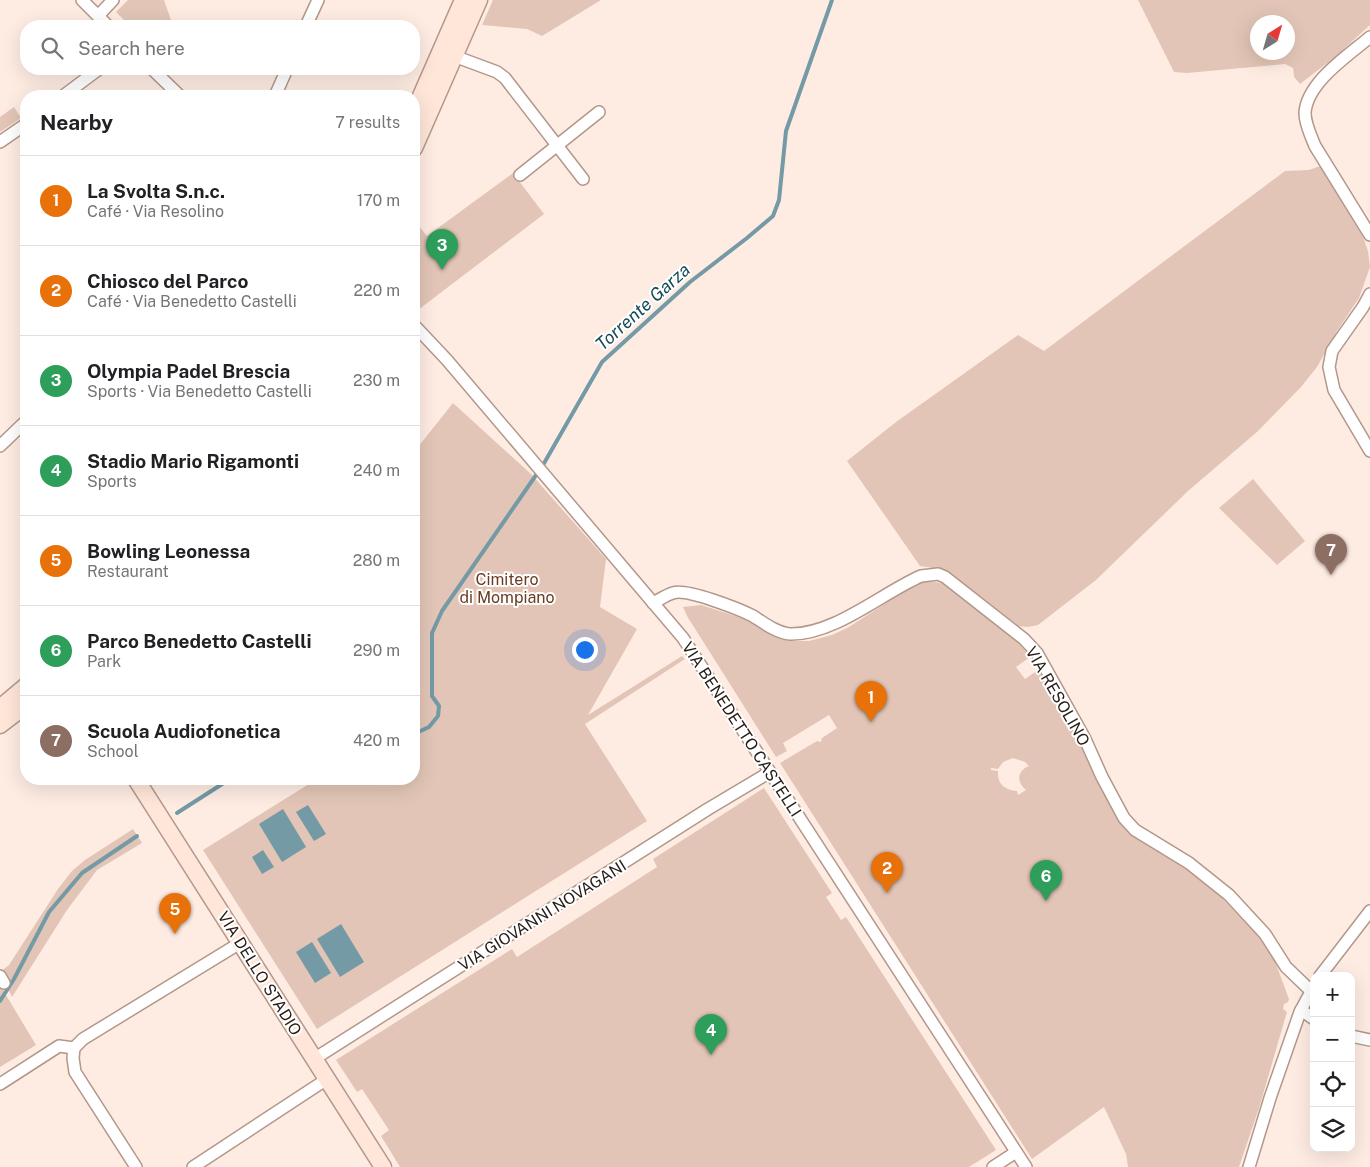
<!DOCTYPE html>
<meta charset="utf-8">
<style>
body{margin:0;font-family:"Public Sans",sans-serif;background:#f6f6f6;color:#202124}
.controls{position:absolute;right:15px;bottom:15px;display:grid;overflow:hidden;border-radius:10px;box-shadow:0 5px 20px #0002}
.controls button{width:45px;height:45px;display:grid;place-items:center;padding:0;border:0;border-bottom:1px solid #e0e0e0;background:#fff;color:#202124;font:25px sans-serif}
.compass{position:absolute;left:1250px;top:15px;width:45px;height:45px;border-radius:50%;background:#fff;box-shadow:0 5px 20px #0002;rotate:37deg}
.you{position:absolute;left:584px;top:649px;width:18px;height:18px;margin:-12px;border:4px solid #fff;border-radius:50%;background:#1a73e8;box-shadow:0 0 0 8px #1a73e833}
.badge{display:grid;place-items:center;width:32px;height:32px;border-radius:50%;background:#387a8c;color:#fff;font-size:16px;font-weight:700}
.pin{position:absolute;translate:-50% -41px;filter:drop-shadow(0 1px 2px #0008)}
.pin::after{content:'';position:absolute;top:26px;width:18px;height:15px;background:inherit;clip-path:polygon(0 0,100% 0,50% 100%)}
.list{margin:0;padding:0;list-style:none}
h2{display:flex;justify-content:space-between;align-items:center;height:65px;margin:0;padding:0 20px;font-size:21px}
h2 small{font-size:16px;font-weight:400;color:#757577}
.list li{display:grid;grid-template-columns:32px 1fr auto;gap:15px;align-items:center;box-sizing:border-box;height:90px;padding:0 20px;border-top:1px solid #e0e0e0}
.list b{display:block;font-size:19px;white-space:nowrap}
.list p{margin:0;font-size:16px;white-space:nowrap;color:#757577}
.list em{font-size:16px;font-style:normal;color:#757577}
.icon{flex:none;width:28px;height:28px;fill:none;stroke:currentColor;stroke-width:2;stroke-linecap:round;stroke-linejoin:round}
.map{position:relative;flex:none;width:1370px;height:1167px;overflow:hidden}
.search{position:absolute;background:#fff;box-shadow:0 5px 20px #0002;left:20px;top:20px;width:400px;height:55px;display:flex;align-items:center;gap:12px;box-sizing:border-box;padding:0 18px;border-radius:20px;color:#757577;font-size:19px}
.panel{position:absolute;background:#fff;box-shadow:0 5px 20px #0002;left:20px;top:90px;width:400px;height:695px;border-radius:20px}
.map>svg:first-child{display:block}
</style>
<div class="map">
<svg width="1370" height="1167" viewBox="0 0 1370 1167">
<rect width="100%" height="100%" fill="#feece3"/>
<!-- green -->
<g fill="#e2c5b6" fill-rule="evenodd">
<polygon points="128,0 164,0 173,26 130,26 116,12"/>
<polygon points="493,0 601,0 542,36 527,29 482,25"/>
<path d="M1138,0H1370V25L1335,57L1300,84L1294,77L1293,68L1285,64L1187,73L1174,72ZM1258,22H1288V52H1258Z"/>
<polygon points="14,107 21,118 0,132 0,117"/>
<polygon points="1320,166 1363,237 1368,251 1370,267 1359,298 1337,331 1317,367 1301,387 1257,432 1188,491 1096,580 1038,625 1028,627 1017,626 1004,619 940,569 920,566 847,461 896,422 1018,335 1044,351 1285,171 1309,170"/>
<polygon points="513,173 544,214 418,310 414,304 415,221 427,236"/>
<polygon points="453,403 531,474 606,559 600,607 637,629 588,715 682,656 685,659 585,724 647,821 317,1029 203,850 317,779 414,779 414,452"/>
<polygon points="1253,479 1305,541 1277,565 1219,508"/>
<path d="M924,582H936L944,584L1019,643L1030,657L1016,667L1025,679L1038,670L1077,738L1122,826L1133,836L1189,871L1218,894L1258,936L1273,956L1289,999L1288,1002L1284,1004L1283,1009L1287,1012L1259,1108L1239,1167H1128L1126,1154L1104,1107L1032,1159L780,763L817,741L821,742L822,738L837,728L829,715L783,743L787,751L776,757L687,616L683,607L701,605L748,620L782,639L790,641H809L832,635L849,627L911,587ZM1013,758L1025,762L1029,766C1017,771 1016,782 1026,790L1018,795L1017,791C1005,790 997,784 998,771L991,770V768L998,769L1003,762Z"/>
<polygon points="764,788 832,893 826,897 841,920 846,917 996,1150 969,1167 400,1167 381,1136 389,1130 362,1089 357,1092 336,1060 512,949 517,957 657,867 653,859"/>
<polygon points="133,829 142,843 97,870 67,910 12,997 0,972 9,965 58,889 72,871 85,860"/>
<polygon points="0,985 36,1045 0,1067"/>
</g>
<!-- water -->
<g fill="#749aa5">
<polygon points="308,805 326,834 314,841 296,812"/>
<polygon points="283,809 306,847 282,862 259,824"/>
<polygon points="263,850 274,867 262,874 252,857"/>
<polygon points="341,924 364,962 340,977 317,939"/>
<polygon points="312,942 331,973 315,983 296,952"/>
</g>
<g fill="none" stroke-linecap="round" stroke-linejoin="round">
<!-- stream -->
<g stroke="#749aa5" stroke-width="4">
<polyline points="414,734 429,727 438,716 439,706 432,696 432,633 442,611 543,465 602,362 690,282 747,238 773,216 779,200 786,131 832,0"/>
<polyline points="177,813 230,779"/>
<polyline points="0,1001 14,979 49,912 82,873 137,836"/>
</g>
<defs>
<g id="street">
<polyline points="82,0 108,26"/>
<polyline points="98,16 113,0"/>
<polyline points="306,26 318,0"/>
<path d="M1370,37C1349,55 1307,82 1305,113C1305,124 1311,136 1315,146L1370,235"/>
<polyline points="454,56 497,72 505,78 583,179"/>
<polyline points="152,69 180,96"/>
<polyline points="63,96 99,69"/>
<polyline points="275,96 287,69"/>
<polyline points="0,142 26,124"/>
<polyline points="520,175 599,112"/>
<polyline points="1370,294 1363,307 1332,351 1329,367 1334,390 1370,451"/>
<polyline points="414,325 447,360 683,638 1026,1167"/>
<polyline points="0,446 26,421"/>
<path d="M653,603C659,600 666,595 673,593C686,588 739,609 753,616C764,623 777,633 790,634C834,635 882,593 921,576L938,574L945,577L1024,639L1037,653L1085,739L1102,777L1124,818L1135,830L1189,863L1229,895L1265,934L1286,967L1311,991"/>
<polyline points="0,976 4,983"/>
<polyline points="1320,976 1370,911"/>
<polyline points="1301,1010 1314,1019"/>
<polyline points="1351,1036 1370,1040"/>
<polyline points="74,1048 73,1058 75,1072 136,1167"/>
<polyline points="314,1059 708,809 770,772"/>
<polyline points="0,1084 59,1046 74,1048 83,1039 240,943"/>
<polyline points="193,1167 327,1079"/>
<polyline points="993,1167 1016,1152"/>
<polyline points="1249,1167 1270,1098 1300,1012 1314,986"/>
</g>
<g id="secondary">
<polyline points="414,112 463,0"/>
<polyline points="414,148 479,0"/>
<polyline points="0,708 26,686"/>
<polyline points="0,725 26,705"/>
<polyline points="136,779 383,1167"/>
</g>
</defs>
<!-- street casing -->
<use href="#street" stroke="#b3978a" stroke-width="14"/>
<!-- secondary casing -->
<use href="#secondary" stroke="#b3978a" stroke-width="19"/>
<!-- street -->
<use href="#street" stroke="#fff" stroke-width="11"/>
<!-- secondary -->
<use href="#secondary" stroke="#ffe6d8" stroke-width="16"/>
</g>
<g text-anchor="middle" stroke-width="4" stroke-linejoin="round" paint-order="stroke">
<!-- park labels -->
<g font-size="16" fill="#6a3c23" stroke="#fff">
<text x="507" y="585">Cimitero<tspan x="507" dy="18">di Mompiano</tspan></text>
</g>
<!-- street labels -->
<g font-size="16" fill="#271d17" stroke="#fff">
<text transform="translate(1058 696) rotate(60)" y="6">VIA RESOLINO</text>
<text transform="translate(742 729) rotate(57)" y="6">VIA BENEDETTO CASTELLI</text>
<text transform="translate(542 915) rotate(-32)" y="6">VIA GIOVANNI NOVAGANI</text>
<text transform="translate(260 973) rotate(58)" y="6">VIA DELLO STADIO</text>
</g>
<!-- water labels -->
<g font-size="18" font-style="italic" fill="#144b59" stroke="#fff">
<text transform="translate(643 307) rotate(-42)" y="6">Torrente Garza</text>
</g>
</g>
</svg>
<div class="controls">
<button>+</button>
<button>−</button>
<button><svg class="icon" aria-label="locate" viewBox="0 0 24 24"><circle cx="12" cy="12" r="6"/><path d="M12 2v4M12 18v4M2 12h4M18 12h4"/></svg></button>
<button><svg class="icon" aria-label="layers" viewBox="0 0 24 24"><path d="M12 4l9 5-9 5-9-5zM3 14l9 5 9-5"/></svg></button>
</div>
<svg class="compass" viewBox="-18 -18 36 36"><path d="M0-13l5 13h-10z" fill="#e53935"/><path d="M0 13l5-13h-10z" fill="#757577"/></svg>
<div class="you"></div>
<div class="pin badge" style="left:871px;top:722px;background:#e8710a">1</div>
<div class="pin badge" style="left:887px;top:893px;background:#e8710a">2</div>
<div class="pin badge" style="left:442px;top:270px;background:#2e9e5b">3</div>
<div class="pin badge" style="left:711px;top:1055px;background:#2e9e5b">4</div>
<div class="pin badge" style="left:175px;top:934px;background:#e8710a">5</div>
<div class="pin badge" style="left:1046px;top:901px;background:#2e9e5b">6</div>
<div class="pin badge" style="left:1331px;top:575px;background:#8d6e63">7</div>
<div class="search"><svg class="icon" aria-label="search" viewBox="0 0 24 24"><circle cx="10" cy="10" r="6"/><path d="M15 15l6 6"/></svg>Search here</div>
<section class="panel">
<h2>Nearby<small>7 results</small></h2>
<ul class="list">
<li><span class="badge" style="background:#e8710a">1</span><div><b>La Svolta S.n.c.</b><p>Café · Via Resolino</p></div><em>170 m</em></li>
<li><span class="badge" style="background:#e8710a">2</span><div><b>Chiosco del Parco</b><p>Café · Via Benedetto Castelli</p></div><em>220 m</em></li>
<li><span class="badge" style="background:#2e9e5b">3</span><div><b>Olympia Padel Brescia</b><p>Sports · Via Benedetto Castelli</p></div><em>230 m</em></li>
<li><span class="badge" style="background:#2e9e5b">4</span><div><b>Stadio Mario Rigamonti</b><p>Sports</p></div><em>240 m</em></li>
<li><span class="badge" style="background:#e8710a">5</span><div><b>Bowling Leonessa</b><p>Restaurant</p></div><em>280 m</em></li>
<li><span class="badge" style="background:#2e9e5b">6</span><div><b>Parco Benedetto Castelli</b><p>Park</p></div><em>290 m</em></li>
<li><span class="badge" style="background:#8d6e63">7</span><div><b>Scuola Audiofonetica</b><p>School</p></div><em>420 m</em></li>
</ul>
</section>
</div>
